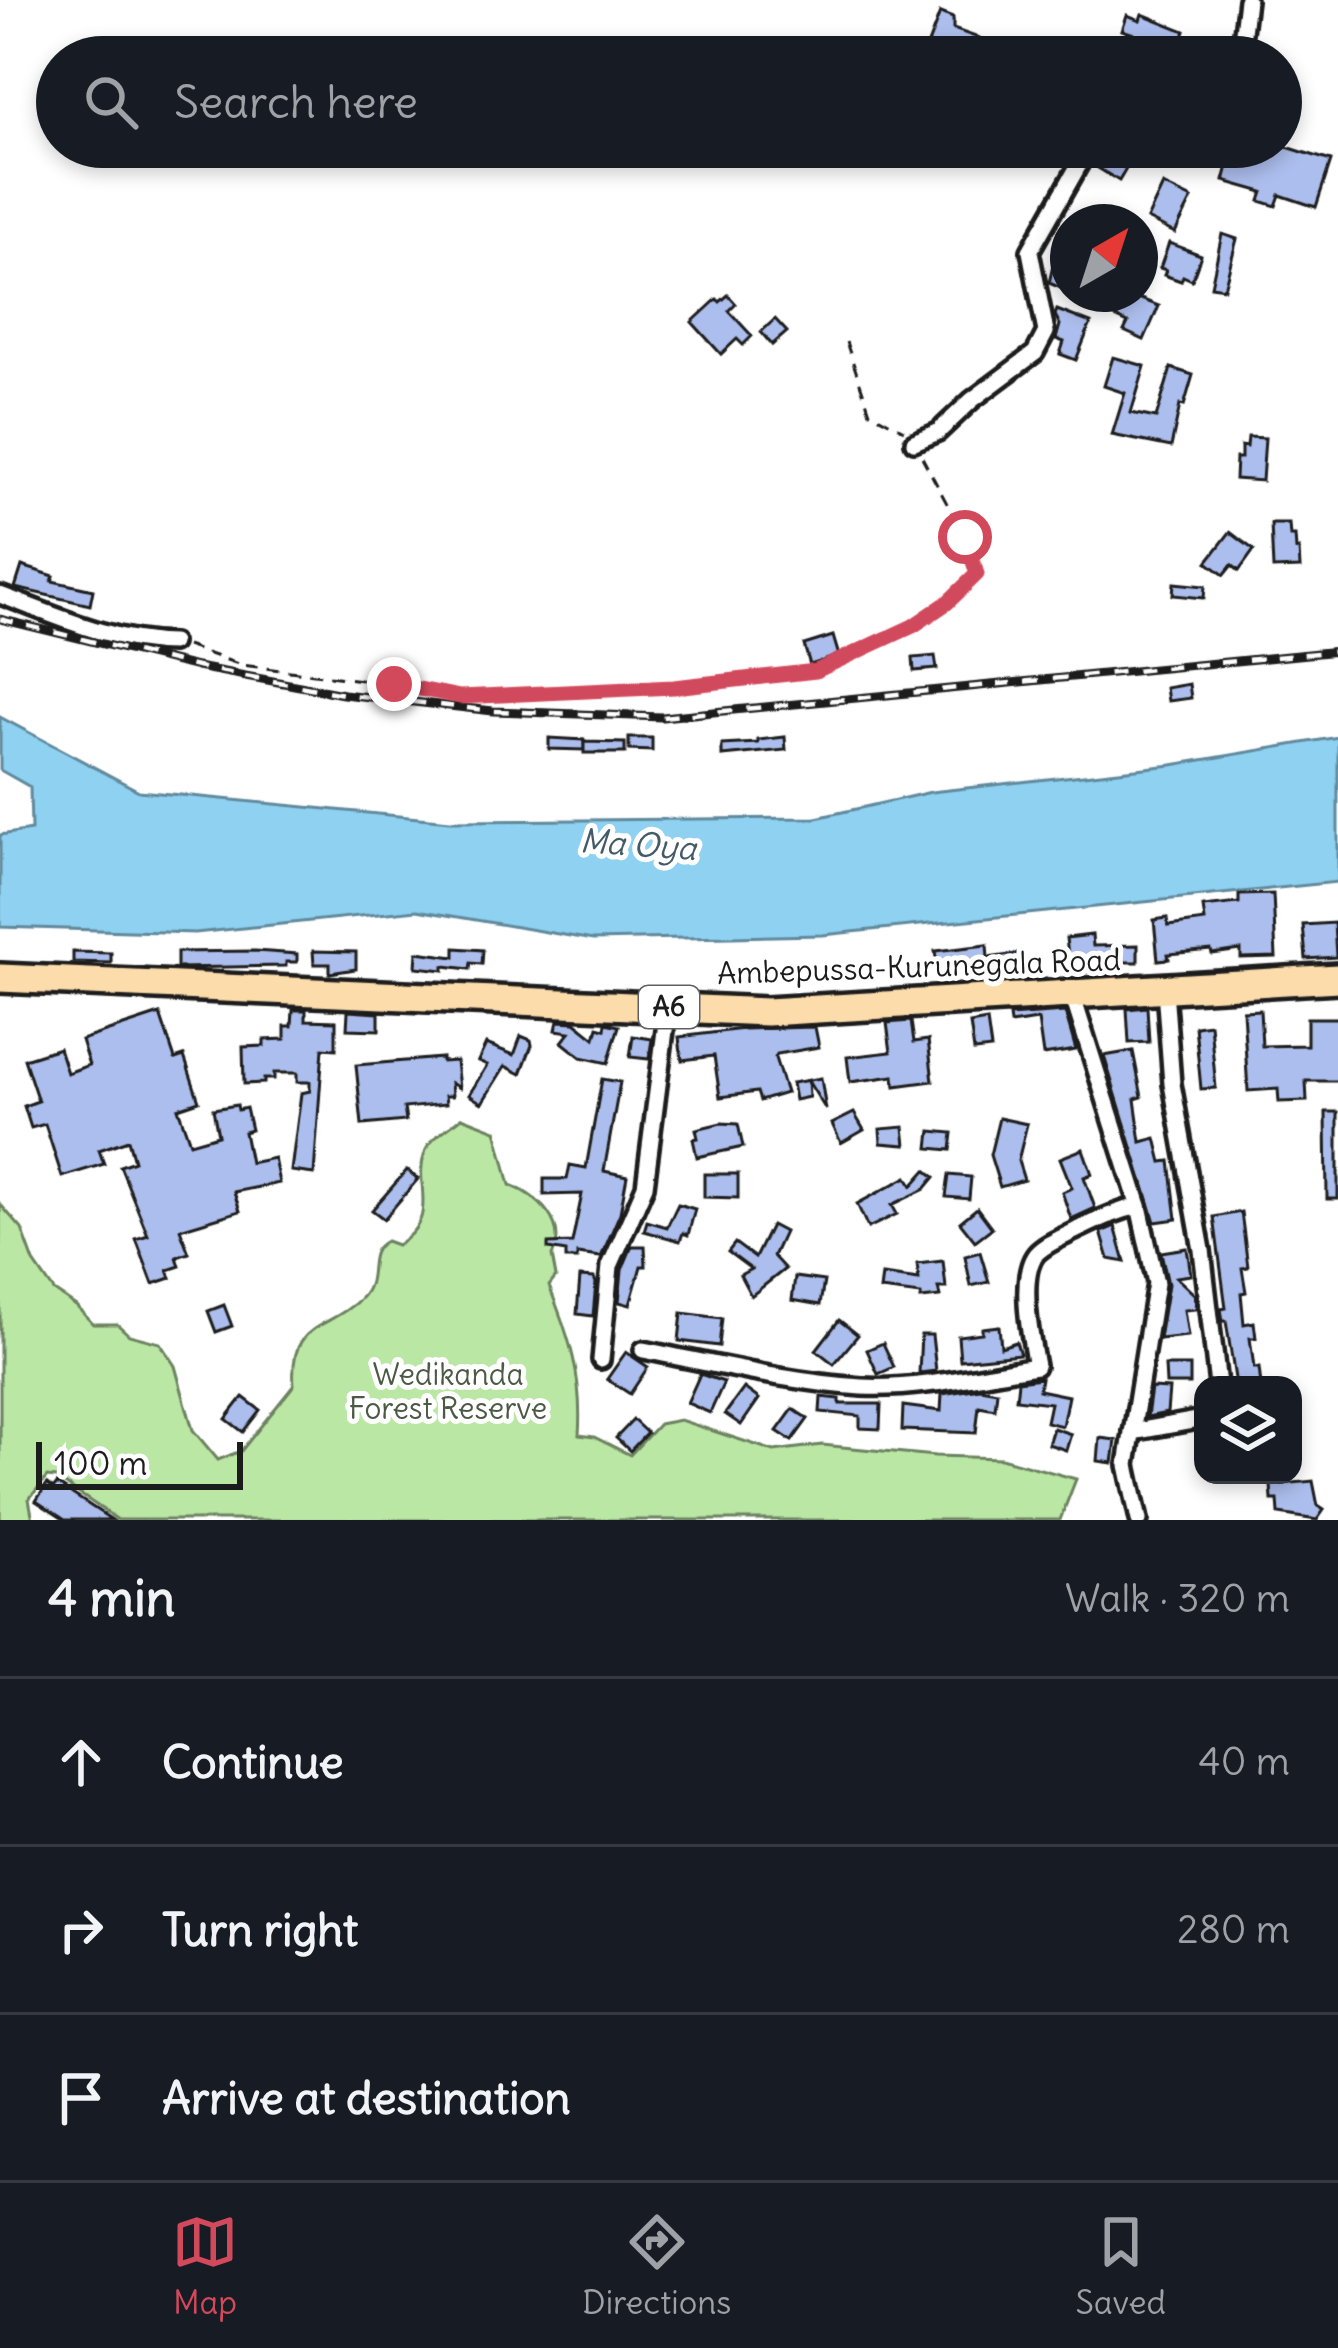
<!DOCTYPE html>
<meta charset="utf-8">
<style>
body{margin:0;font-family:Delius,sans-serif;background:#242831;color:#f1f3f6}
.controls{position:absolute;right:36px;bottom:36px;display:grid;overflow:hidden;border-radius:24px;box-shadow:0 6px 18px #0003}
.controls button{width:108px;height:108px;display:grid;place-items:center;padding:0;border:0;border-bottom:3px solid #363941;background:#171b24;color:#f1f3f6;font:60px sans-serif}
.compass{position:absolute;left:1050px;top:204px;width:108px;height:108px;border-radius:50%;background:#171b24;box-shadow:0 6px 18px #0003;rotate:39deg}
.scale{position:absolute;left:36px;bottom:30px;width:207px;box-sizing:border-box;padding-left:12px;border:6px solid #1c1c1c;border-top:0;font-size:33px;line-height:42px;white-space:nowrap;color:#1c1c1c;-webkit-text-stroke:9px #fff;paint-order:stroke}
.stop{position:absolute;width:36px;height:36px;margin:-27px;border:9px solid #d1495b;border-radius:50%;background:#fff}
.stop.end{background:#d1495b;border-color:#fff;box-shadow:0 3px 12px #0008}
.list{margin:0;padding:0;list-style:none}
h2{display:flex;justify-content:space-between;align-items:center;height:156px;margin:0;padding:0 48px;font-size:51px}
h2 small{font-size:39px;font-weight:400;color:#9ea1a6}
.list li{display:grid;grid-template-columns:78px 1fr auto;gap:36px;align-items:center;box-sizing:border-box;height:168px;padding:0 48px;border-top:3px solid #363941}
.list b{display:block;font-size:45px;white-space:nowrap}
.list em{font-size:39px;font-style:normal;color:#9ea1a6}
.icon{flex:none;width:66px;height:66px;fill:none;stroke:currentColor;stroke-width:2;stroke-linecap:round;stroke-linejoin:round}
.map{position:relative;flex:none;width:1338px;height:1520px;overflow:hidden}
.search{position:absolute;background:#171b24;box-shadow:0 6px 18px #0003;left:36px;right:36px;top:36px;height:132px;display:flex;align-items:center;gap:30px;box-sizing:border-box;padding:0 42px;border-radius:66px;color:#9ea1a6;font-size:45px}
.sheet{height:660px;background:#171b24}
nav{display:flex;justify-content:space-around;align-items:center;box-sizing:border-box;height:168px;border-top:3px solid #363941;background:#171b24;font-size:33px;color:#9ea1a6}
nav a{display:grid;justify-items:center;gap:6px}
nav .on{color:#d1495b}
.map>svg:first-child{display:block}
</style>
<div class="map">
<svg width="1338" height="1520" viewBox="0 0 1338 1520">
<rect width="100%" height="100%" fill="#fff"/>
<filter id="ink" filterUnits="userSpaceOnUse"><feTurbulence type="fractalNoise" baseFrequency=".00833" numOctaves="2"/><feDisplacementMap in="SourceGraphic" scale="24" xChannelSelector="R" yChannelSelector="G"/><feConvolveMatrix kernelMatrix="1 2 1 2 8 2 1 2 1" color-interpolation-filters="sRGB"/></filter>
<g filter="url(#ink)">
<!-- green -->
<path fill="#bbe7a5" stroke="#6c8260" stroke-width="3" d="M462,1117L496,1130L510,1185C538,1196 569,1224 552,1256L556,1277L549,1286C570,1338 583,1378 579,1435L594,1437L630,1455L659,1424L680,1420L774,1451L822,1445L935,1456L1001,1458L1076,1479L1060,1520H118L56,1478L47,1477L29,1499L33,1520H0V1204L22,1229L34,1262L54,1291L76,1306L93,1324H117L129,1335L160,1343L175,1366L193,1430L218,1460L241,1451L294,1385C289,1320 326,1332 360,1299C381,1279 362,1253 386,1241L397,1245C443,1216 411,1185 426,1150C432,1137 451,1126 462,1117Z"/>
<!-- water -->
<polygon fill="#8fd1f1" stroke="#61899c" stroke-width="3" points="0,717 139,791 450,821 816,818 931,792 1172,765 1338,737 1338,882 823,935 593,940 417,910 195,933 0,927 0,835 31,830 30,787 0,770"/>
<!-- building -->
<g fill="#acbeed" stroke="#1c1c1c" stroke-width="3">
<polygon points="940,13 953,18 953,29 984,40 978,57 962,53 961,57 923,57"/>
<polygon points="1142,14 1185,31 1181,42 1188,45 1184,55 1177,53 1175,57 1158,57 1129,46 1134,34 1122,30 1127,15 1140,20"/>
<polygon points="1233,147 1287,147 1331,161 1316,207 1280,195 1276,206 1260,201 1263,192 1224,181"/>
<polygon points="1099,153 1126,169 1119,181 1093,165"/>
<polygon points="1163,185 1192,199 1175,233 1147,219"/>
<polygon points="1222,234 1237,239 1224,288 1211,286"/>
<polygon points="1169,243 1201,255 1192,280 1183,276 1181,281 1164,275 1166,270 1160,268"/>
<polygon points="1054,261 1068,267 1068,291 1049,283"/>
<polygon points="1099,294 1128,294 1159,306 1144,340 1124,331 1128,323 1093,307"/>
<polygon points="728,295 736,304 729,311 752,336 743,345 737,339 721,354 692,322 717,299 720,302"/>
<polygon points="1057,310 1091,323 1076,360 1060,354 1064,342 1056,339 1060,325 1055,315"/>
<polygon points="775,319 787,332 772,345 761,332"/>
<polygon points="1113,357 1145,366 1131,413 1156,418 1171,368 1193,375 1184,406 1180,405 1171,447 1112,435 1125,393 1104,386"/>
<polygon points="1248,437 1265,438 1262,481 1235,479 1236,458 1241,458 1241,446 1247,447"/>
<polygon points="1271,524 1289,524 1290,536 1295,536 1296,550 1299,549 1300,568 1273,569"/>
<polygon points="1230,532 1254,550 1239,571 1232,565 1224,575 1207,562"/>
<polygon points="22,566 54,576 52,581 93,590 90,605 15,588"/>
<polygon points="1174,583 1205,586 1204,598 1173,595"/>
<polygon points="833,636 839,656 810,665 804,645"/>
<polygon points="935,656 937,669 914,671 913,658"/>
<polygon points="1189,684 1191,698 1168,701 1166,688"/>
<polygon points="785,737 786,750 722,756 722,745 758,743 758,740"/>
<polygon points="549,738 584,740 584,750 549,749"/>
<polygon points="629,738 652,738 652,751 629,750"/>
<polygon points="584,742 625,743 625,753 584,753"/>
<polygon points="1273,894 1276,957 1241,958 1241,950 1212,954 1211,950 1168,954 1169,959 1158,960 1154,920 1167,918 1168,926 1205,921 1203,907 1239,903 1239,895"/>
<polygon points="1334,923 1336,957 1306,959 1303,925"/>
<polygon points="1092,935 1093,946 1138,945 1138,962 1095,962 1096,971 1070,974 1066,938"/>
<polygon points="987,945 988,958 1024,953 1028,973 996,978 995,972 939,978 935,951"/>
<polygon points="455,948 483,950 482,964 471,963 470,969 444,966 444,970 416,967 417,952 455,957"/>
<polygon points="255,951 297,954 297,962 286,962 286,966 177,968 177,952"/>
<polygon points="313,951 356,952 356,969 330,973 330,964 314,964"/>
<polygon points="73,952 111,953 111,963 73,962"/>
<polygon points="1147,1007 1149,1042 1129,1043 1127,1009"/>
<polygon points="293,1010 306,1010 306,1020 336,1021 336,1049 323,1048 314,1174 291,1171 301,1093 310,1091 310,1082 297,1082 297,1073 274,1073 274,1079 264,1079 264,1083 244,1084 243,1047 264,1046 264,1040 285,1039 285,1026 292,1026"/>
<polygon points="1260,1010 1262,1046 1307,1045 1307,1018 1338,1018 1338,1081 1306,1081 1307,1101 1279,1102 1278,1089 1248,1091 1243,1011"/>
<polygon points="348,1011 379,1013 379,1030 347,1029"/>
<polygon points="1065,1012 1076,1050 1043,1055 1038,1020 1010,1024 1009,1016"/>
<polygon points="160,1014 175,1059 184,1056 199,1101 178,1108 190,1143 218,1135 213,1109 237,1105 238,1110 246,1108 251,1130 244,1132 250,1163 274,1158 279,1183 234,1192 240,1211 180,1229 189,1253 177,1257 180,1266 168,1270 171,1278 153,1284 136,1239 148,1235 120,1166 134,1161 128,1140 99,1150 104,1164 62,1177 45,1124 31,1128 24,1106 38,1101 24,1059 59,1048 67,1073 89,1065 81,1040"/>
<polygon points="558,1021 575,1022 595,1038 598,1027 605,1029 606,1023 619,1026 608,1063 581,1057 562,1042 570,1032 556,1030"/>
<polygon points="911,1021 914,1042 928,1040 933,1081 895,1086 894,1076 850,1082 847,1057 891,1052 887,1023"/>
<polygon points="987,1021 991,1049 974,1051 970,1024"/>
<polygon points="1210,1024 1216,1088 1201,1089 1195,1026"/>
<polygon points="815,1027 819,1047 777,1054 775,1058 786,1093 760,1101 757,1092 720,1097 714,1056 682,1060 679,1037 743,1029"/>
<polygon points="521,1036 531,1040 532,1045 521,1074 505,1066 482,1103 469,1095 487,1065 478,1061 486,1044 514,1055"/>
<polygon points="633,1036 652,1039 649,1059 630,1057"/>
<polygon points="1133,1051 1142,1097 1135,1099 1141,1142 1156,1138 1162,1162 1170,1161 1177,1219 1155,1222 1104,1056"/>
<polygon points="442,1058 442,1062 456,1061 459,1088 451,1083 452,1096 445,1096 446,1104 404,1108 406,1121 362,1125 356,1065"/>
<polygon points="821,1078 826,1110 808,1081 809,1097 795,1100 792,1083"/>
<polygon points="602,1079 620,1082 604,1171 627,1176 620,1213 601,1257 577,1254 577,1259 566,1259 566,1252 548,1249 548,1244 572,1243 582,1194 544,1195 544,1179 567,1179 570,1165 586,1168"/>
<polygon points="1326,1112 1338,1112 1338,1199 1327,1199"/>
<polygon points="854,1113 864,1130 841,1143 832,1124"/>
<polygon points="999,1118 1027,1124 1018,1161 1024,1180 1000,1187 990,1155"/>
<polygon points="721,1123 738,1124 743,1147 697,1157 693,1139 698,1138 696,1129"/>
<polygon points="904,1127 906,1145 881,1143 880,1129"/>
<polygon points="931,1131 953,1133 951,1150 929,1148"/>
<polygon points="1083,1149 1092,1174 1084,1177 1095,1208 1071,1219 1062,1192 1072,1188 1060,1158"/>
<polygon points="407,1170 418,1179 384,1219 372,1210"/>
<polygon points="926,1170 935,1177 925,1189 892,1205 897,1214 868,1228 857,1204 907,1177 912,1186"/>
<polygon points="704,1174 738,1174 738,1198 704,1197"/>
<polygon points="949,1175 971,1177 969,1199 946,1197"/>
<polygon points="678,1204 695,1209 688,1235 683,1233 680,1241 644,1231 647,1221 667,1227"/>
<polygon points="977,1208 992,1228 975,1241 960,1222"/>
<polygon points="1241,1212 1248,1267 1242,1268 1246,1292 1241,1293 1244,1324 1254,1322 1256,1338 1250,1338 1254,1368 1259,1368 1261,1385 1236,1385 1226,1321 1223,1321 1221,1309 1226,1308 1214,1217"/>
<polygon points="771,1225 784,1232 773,1256 785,1269 751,1296 740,1275 751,1269 728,1252 735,1243 755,1258"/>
<polygon points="1115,1226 1125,1262 1109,1259 1101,1232"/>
<polygon points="632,1246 645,1246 646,1266 641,1266 630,1305 619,1302 622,1270"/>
<polygon points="1187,1248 1191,1275 1176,1277 1195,1295 1197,1309 1184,1310 1188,1336 1159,1339 1168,1284 1161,1252"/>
<polygon points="980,1252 989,1282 971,1286 965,1256"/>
<polygon points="943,1261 946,1288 938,1288 940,1297 921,1299 921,1295 880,1290 882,1275 919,1280 917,1264"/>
<polygon points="580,1277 594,1278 596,1283 593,1316 577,1314"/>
<polygon points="795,1277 824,1281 820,1305 792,1300"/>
<polygon points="224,1305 232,1326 216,1332 208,1311"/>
<polygon points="682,1313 722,1318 719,1346 679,1341"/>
<polygon points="839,1320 858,1335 834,1364 816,1350"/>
<polygon points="999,1326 1001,1347 1016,1342 1020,1354 960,1360 958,1336 982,1333 982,1328"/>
<polygon points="921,1335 932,1335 936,1371 919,1373"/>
<polygon points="883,1343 894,1367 878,1374 867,1350"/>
<polygon points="626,1352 648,1367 630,1394 607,1379"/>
<polygon points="1165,1366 1190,1366 1190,1384 1166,1384"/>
<polygon points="700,1374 724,1382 710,1413 687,1403"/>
<polygon points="1041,1378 1039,1390 1068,1396 1062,1426 1046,1422 1050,1403 1016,1399 1018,1381"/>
<polygon points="744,1388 759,1399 741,1425 725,1414"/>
<polygon points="980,1388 997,1391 995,1409 979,1406 976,1433 902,1430 903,1406 941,1411 942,1394"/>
<polygon points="1151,1388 1169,1389 1167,1413 1147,1417"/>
<polygon points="243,1397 260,1410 243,1432 226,1419"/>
<polygon points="821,1397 840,1399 840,1404 881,1404 880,1429 860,1428 860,1416 820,1412"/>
<polygon points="793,1409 808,1419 792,1441 777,1431"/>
<polygon points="633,1420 647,1433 630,1451 616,1438"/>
<polygon points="1053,1428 1071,1434 1066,1450 1048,1444"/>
<polygon points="1100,1438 1116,1440 1113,1463 1098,1461"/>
<polygon points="1313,1481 1318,1506 1324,1510 1317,1520 1279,1514 1278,1500 1272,1500 1271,1485"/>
<polygon points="47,1484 53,1489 57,1484 112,1520 65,1520 36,1501"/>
</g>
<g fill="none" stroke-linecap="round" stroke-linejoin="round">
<defs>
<g id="street">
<polyline points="1240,57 1247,0"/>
<polyline points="914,442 938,432 972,400 1035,353 1046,332 1030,251 1089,147"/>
<path d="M0,595C57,616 111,642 172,643"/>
<polyline points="1165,989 1172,1084 1202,1250 1218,1385"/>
<polyline points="1072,994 1139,1206 1156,1283 1127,1465 1139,1520"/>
<path d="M643,1350C715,1364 788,1382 862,1387C919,1390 979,1375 1036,1366C1031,1340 1018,1276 1036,1254C1046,1243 1064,1237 1077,1230C1098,1220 1116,1211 1139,1206"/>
<polyline points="601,1360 610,1266 645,1186 668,1007"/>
<polyline points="1132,1432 1203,1419"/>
</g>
<polyline id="highway" points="0,978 767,1012 1338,978"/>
</defs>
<!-- street casing -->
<use href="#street" stroke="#1c1c1c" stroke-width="24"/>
<!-- highway casing -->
<use href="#highway" stroke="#1c1c1c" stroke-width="36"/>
<!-- path -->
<g stroke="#1c1c1c" stroke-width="3" stroke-dasharray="12 9" stroke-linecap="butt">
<polyline points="846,342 870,412 904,430"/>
<polyline points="186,646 241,665 394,684 460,697 674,687 816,671 913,626 947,603 977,574 965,537 922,457"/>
</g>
<!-- street -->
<use href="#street" stroke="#fff" stroke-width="15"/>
<!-- highway -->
<use href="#highway" stroke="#fddcac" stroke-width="27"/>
<defs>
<polyline id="rail" points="0,619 197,667 343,694 493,711 662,717 1338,651"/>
</defs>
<!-- rail casing -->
<use href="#rail" stroke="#1c1c1c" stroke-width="9"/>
<!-- rail -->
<use href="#rail" stroke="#fff" stroke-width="4.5" stroke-dasharray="14" stroke-linecap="butt"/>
</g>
</g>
<g fill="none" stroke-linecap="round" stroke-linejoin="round" filter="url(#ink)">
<!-- route -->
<polyline stroke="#d1495b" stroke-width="15" points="394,684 460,697 674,687 816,671 913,626 947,603 977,574 965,537"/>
</g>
<g text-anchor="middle" stroke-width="10" stroke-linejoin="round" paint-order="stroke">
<!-- shield labels -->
<rect fill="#fff" stroke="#606060" stroke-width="3" x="639" y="986" width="60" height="42" rx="9"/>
<g font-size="27" font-weight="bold" fill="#1c1c1c">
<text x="669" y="1016">A6</text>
</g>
<!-- street labels -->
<g font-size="30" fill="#1c1c1c" stroke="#fff">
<text transform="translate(919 967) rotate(-2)" y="10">Ambepussa-Kurunegala Road</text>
</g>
<!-- park labels -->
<g font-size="30" fill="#4c5945" stroke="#fff">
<text x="448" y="1385">Wedikanda<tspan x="448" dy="34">Forest Reserve</tspan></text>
</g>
<!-- water labels -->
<g font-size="33" font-style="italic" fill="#445b67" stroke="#fff">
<text transform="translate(638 844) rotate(4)" y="12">Ma Oya</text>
</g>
</g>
</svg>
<div class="controls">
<button><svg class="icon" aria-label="layers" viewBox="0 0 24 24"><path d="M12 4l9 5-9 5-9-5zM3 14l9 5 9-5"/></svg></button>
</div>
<svg class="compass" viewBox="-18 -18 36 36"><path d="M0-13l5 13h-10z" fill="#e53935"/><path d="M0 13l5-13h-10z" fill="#9ea1a6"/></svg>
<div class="scale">100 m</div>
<div class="stop" style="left:965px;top:537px"></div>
<div class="stop end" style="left:394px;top:684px"></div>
<div class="search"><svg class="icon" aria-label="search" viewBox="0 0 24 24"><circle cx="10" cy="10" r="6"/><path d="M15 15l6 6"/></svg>Search here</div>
</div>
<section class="sheet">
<h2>4 min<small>Walk · 320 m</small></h2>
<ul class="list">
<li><svg class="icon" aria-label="ahead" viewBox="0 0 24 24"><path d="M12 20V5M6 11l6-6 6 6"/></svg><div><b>Continue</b></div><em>40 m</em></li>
<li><svg class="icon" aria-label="right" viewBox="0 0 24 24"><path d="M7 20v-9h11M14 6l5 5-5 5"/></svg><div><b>Turn right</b></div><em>280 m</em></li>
<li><svg class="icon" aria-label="arrive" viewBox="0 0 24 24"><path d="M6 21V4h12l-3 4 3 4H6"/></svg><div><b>Arrive at destination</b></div></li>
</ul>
</section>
<nav>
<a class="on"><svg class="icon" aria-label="map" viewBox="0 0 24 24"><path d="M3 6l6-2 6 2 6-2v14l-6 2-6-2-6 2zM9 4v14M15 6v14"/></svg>Map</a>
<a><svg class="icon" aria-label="directions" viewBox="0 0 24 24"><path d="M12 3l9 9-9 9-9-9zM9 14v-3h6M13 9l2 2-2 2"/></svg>Directions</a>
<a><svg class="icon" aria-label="saved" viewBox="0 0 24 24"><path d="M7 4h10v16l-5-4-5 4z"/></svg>Saved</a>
</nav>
